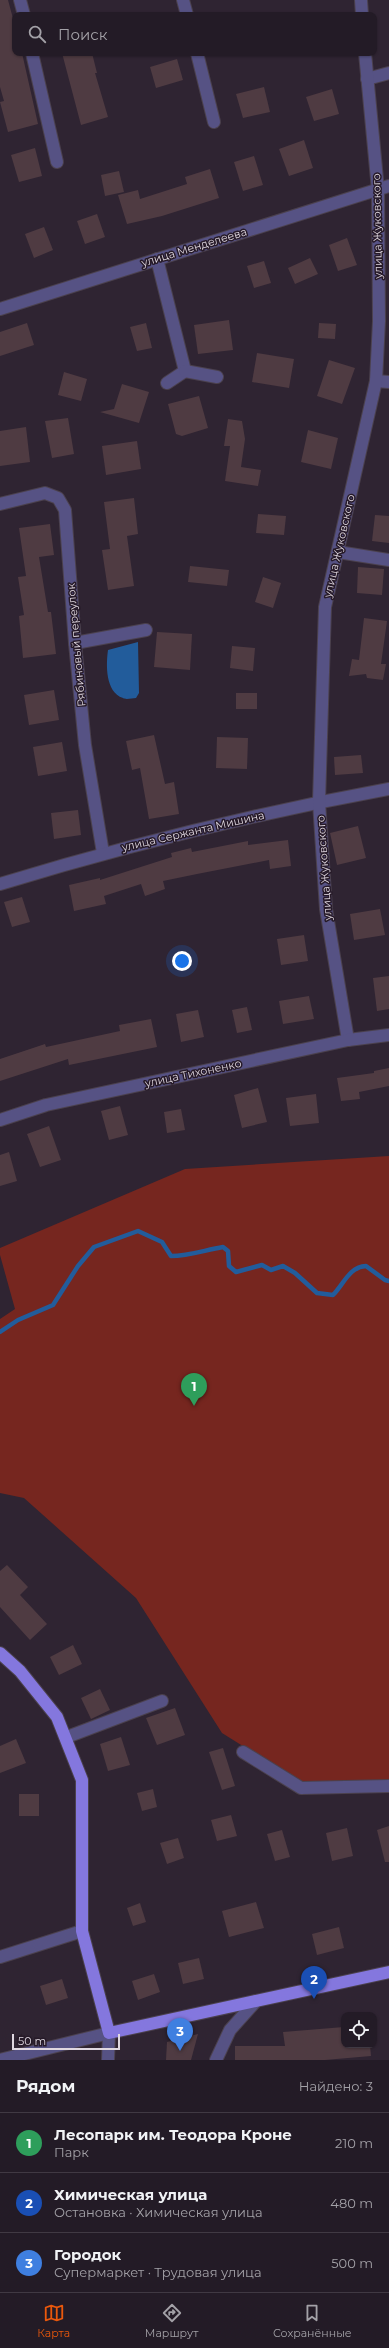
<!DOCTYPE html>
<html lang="ru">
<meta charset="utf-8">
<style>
body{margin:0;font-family:Montserrat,sans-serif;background:#2f2832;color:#f1f3f6}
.controls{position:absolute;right:12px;bottom:12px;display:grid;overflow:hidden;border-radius:8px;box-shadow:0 1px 3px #0004}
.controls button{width:36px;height:36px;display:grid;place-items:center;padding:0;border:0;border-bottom:1px solid #403943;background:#231b26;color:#f1f3f6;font:20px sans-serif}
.scale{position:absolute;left:12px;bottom:10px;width:108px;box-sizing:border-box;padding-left:4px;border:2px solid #dfd7e0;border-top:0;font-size:11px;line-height:14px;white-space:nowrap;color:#dfd7e0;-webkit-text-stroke:3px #261a28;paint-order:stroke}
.you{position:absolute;left:182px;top:961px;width:14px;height:14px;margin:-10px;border:3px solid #fff;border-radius:50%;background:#1a73e8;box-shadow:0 0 0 6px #1a73e833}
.badge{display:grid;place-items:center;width:26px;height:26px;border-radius:50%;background:#ea580c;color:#fff;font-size:13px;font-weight:700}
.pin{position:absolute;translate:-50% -33px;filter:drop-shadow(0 1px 2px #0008)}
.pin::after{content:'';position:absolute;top:21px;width:14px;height:12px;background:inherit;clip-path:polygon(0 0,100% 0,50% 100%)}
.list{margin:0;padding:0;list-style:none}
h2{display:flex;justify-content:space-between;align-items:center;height:52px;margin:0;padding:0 16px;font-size:17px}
h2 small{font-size:13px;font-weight:400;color:#a3a1a7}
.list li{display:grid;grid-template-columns:26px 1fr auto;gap:12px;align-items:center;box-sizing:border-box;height:60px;padding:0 16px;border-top:1px solid #403943}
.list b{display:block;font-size:15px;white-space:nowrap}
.list p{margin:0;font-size:13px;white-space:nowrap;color:#a3a1a7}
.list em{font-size:13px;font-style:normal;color:#a3a1a7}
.icon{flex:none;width:22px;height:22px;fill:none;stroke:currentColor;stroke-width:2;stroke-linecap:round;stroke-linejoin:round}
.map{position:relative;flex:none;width:389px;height:2060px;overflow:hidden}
.search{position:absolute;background:#231b26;box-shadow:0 1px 3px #0004;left:12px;right:12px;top:12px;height:44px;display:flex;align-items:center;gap:10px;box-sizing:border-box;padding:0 14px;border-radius:8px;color:#a3a1a7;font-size:15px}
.sheet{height:232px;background:#231b26}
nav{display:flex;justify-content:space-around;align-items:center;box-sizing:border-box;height:56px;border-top:1px solid #403943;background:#231b26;font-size:11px;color:#a3a1a7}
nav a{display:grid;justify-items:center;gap:2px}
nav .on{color:#ea580c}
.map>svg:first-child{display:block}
</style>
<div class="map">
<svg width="389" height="2060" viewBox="0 0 389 2060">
<rect width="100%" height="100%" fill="#2f2432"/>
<!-- green -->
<polygon fill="#76261f" points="389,1156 389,1782 308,1787 222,1733 136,1598 24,1498 0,1493 0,1319 15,1309 0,1255 0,1248 185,1169"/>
<!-- water -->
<path fill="#225c9b" d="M138,642L139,693L136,698C132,698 126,700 123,698C105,692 106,664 108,650Z"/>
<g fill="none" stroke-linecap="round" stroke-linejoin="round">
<!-- stream -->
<path stroke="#225c9b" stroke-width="4.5" d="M0,1332L18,1320L53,1305L78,1266L94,1247L138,1231L162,1242L171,1256C189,1256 205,1250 223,1247L228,1251L229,1266L236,1272L262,1265L271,1270L283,1266L295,1273L317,1293L333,1295C344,1284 349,1267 366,1266L385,1280L389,1281"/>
</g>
<!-- building -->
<g fill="#4f3b42">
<polygon points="0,0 8,0 15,26 15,53 22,53 38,124 8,132 0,102 4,101 0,87"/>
<polygon points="62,53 92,53 97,73 95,73 108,117 81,125"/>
<polygon points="177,59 183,80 156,88 150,67"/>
<polygon points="264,87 270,112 243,118 236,94"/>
<polygon points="332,89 339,114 314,121 306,97"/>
<polygon points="304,140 313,168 289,176 279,149"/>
<polygon points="35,148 42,176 19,182 11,155"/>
<polygon points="254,156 263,185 243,191 234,162"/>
<polygon points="210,169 219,198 162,216 127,224 118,195 138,190 140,199 187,184 185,177"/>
<polygon points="119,171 124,192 105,196 101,175"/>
<polygon points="97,214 105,237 85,244 77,221"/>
<polygon points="44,227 53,250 34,258 25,234"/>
<polygon points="347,238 357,265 338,271 329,245"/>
<polygon points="310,258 318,274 295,284 288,268"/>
<polygon points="264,261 271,283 254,288 247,266"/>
<polygon points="229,320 233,350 198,354 194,325"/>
<polygon points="27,323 34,345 0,356 0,332"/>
<polygon points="146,323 152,348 137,351 130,327"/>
<polygon points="319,323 336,324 335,339 318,338"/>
<polygon points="257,353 294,359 289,388 252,382"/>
<polygon points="329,360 355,368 342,404 317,396"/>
<polygon points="64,372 87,379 81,401 58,395"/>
<polygon points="122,384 149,392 139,423 100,412 114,409"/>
<polygon points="199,396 208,428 182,436 176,434 168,404"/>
<polygon points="68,418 74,454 52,458 45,421"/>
<polygon points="228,419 242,421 245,439 241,467 261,470 258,486 225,481 230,446 224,446"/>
<polygon points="26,427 30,462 0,466 0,431"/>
<polygon points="308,430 338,438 331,469 301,462"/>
<polygon points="137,441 141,469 106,475 102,446"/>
<polygon points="134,498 138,534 127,536 134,586 108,590 102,550 110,549 104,502"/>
<polygon points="258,514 286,516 284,535 256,533"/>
<polygon points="375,515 389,516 389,543 372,541"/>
<polygon points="50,524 54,555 39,557 48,612 51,612 56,654 23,658 19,616 24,615 18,577 26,576 19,528"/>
<polygon points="190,566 229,570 227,586 188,582"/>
<polygon points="358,567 384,569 382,595 357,593"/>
<polygon points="263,577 281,583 273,608 255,602"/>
<polygon points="364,618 387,621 381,664 386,664 383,680 367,678 366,674 349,676 352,659 359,660"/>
<polygon points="157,632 192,634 190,670 154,667"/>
<polygon points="232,646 255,648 253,671 230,668"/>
<polygon points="54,690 59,720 29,725 24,695"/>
<rect x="236" y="693" width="21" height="16"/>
<polygon points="154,735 165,784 174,782 179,814 149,819 140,768 132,770 126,741"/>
<polygon points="217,737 248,738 247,769 216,768"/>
<polygon points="62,742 67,771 38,776 33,747"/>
<polygon points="361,755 363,773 335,775 334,757"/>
<polygon points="78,810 81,835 54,839 51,813"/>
<polygon points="358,826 366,858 337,865 330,833"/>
<polygon points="288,840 291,866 270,869 269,860 197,874 163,881 165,889 145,896 141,884 104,896 106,904 74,911 69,885 100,878 100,880 172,857 171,853 191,848 192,852 248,841 248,845"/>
<polygon points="22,897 30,922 12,927 4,902"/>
<polygon points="380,909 385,935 354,940 350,914"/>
<polygon points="304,935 308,961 281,965 277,939"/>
<polygon points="389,976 389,1009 377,1011 373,978"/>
<polygon points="309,996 314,1019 283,1024 279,1001"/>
<polygon points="247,1007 252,1030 237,1033 232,1010"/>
<polygon points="198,1010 204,1037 181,1042 176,1014"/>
<polygon points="151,1019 157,1047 69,1065 68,1059 0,1081 0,1059 45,1044 46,1047 120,1031 119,1025"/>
<polygon points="389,1068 389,1086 359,1092 360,1099 341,1101 337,1078 374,1073 374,1071"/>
<polygon points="258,1088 267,1122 242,1128 234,1095"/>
<polygon points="316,1094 319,1123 290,1126 286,1098"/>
<polygon points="120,1106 128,1135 109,1140 101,1111"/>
<polygon points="181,1109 185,1130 167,1133 164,1112"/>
<polygon points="49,1126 61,1160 40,1167 27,1134"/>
<polygon points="9,1152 17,1181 0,1186 0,1155"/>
<polygon points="7,1565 28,1587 20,1595 47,1624 30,1640 0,1607 0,1571"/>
<polygon points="73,1645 82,1664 59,1675 50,1657"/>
<polygon points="100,1689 110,1710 91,1719 81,1698"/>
<polygon points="175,1708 185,1735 157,1745 146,1718"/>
<polygon points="121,1737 130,1765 108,1771 100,1744"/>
<polygon points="16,1739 26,1763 0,1773 0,1746"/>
<polygon points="223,1748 235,1786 222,1790 209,1752"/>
<polygon points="153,1789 157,1807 142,1811 137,1793"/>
<rect x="19" y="1794" width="20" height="22"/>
<polygon points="231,1815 237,1836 217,1841 211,1820"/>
<polygon points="389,1826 389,1862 385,1862 377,1830"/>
<polygon points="347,1828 353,1856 332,1861 326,1833"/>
<polygon points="282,1830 290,1857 275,1861 267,1834"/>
<polygon points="178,1838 184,1858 167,1864 160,1843"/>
<polygon points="256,1902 264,1928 229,1937 222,1911"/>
<polygon points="140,1903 146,1922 133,1926 127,1908"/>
<polygon points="339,1927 344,1948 317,1955 312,1934"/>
<polygon points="199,1958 204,1979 183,1984 178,1963"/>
<polygon points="154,1974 160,1992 138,2000 132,1981"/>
<polygon points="62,1979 68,1998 46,2005 40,1986"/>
<polygon points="344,2027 344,2045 370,2045 371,2056 325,2060 235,2060 235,2046 285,2046 283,2032"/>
<polygon points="198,2034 191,2060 166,2060 167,2042"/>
</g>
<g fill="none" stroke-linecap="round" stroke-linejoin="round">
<defs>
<g id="minor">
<polyline points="20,0 24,15"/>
<polyline points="183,0 187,15"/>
<polyline points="361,0 362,15"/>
<polyline points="32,53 57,162"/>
<polyline points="197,53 214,122"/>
<polyline points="367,79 389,73"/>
<polyline points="157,259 185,371 167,383"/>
<polyline points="0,309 389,186"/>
<polyline points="185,371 217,377"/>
<polyline points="376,381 389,382"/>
<polyline points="0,504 45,493 58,498 65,510 75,643 85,745 103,853"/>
<polyline points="338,552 389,560"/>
<polyline points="75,643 146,630"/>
<path d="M0,884C128,845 258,813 389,789"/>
<polyline points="348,1040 326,909 319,802 325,607 376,381 379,321 378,190 365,53"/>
<polyline points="0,1120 46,1105 348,1040 389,1035"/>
<polyline points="67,1737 162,1701"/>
<polyline points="243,1752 301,1788 389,1786"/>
<polyline points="0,1957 82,1931"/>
<polyline points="0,2060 109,2033 108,2060"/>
<polyline points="216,2060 230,2030 256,2001"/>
</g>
<polyline id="major" points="0,1653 20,1671 57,1717 82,1780 82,1931 109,2033 389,1972"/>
</defs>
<!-- minor casing -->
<use href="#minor" stroke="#4b414e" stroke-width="14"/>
<!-- major casing -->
<use href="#major" stroke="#4b414e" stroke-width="14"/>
<!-- minor -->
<use href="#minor" stroke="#565284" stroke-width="12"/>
<!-- major -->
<use href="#major" stroke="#8477de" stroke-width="12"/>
</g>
<g text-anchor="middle" stroke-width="3" stroke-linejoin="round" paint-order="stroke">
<!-- street labels -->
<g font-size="11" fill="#dfd7e0" stroke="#261a28">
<text transform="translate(377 226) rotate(-91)" y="4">улица Жуковского</text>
<text transform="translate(194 247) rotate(-17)" y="4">улица Менделеева</text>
<text transform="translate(339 546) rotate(-77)" y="4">улица Жуковского</text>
<text transform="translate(76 645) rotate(-95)" y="4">Рябиновый переулок</text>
<text transform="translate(193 831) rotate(-13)" y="4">улица Сержанта Мишина</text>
<text transform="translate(324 868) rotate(-94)" y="4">улица Жуковского</text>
<text transform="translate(193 1073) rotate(-12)" y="4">улица Тихоненко</text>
</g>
</g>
</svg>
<div class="controls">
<button><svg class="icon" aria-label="locate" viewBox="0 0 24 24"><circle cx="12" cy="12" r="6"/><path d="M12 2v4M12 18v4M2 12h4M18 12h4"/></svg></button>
</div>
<div class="scale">50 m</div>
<div class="you"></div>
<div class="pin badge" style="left:194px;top:1406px;background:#2e9e5b">1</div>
<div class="pin badge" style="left:314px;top:1999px;background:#1a4fb4">2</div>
<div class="pin badge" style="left:180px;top:2051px;background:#3f7fe0">3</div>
<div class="search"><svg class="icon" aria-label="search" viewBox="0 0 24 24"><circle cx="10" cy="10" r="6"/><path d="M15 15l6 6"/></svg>Поиск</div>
</div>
<section class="sheet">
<h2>Рядом<small>Найдено: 3</small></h2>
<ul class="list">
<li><span class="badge" style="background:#2e9e5b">1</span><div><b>Лесопарк им. Теодора Кроне</b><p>Парк</p></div><em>210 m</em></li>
<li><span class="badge" style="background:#1a4fb4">2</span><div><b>Химическая улица</b><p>Остановка · Химическая улица</p></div><em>480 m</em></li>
<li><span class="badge" style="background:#3f7fe0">3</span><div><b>Городок</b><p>Супермаркет · Трудовая улица</p></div><em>500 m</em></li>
</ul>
</section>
<nav>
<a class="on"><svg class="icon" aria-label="map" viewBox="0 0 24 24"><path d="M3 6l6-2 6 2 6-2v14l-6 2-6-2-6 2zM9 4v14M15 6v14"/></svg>Карта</a>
<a><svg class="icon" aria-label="directions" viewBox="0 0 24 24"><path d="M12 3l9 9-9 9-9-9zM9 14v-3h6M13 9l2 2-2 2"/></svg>Маршрут</a>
<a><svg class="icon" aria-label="saved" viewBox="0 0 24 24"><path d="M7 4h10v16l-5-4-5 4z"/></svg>Сохранённые</a>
</nav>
